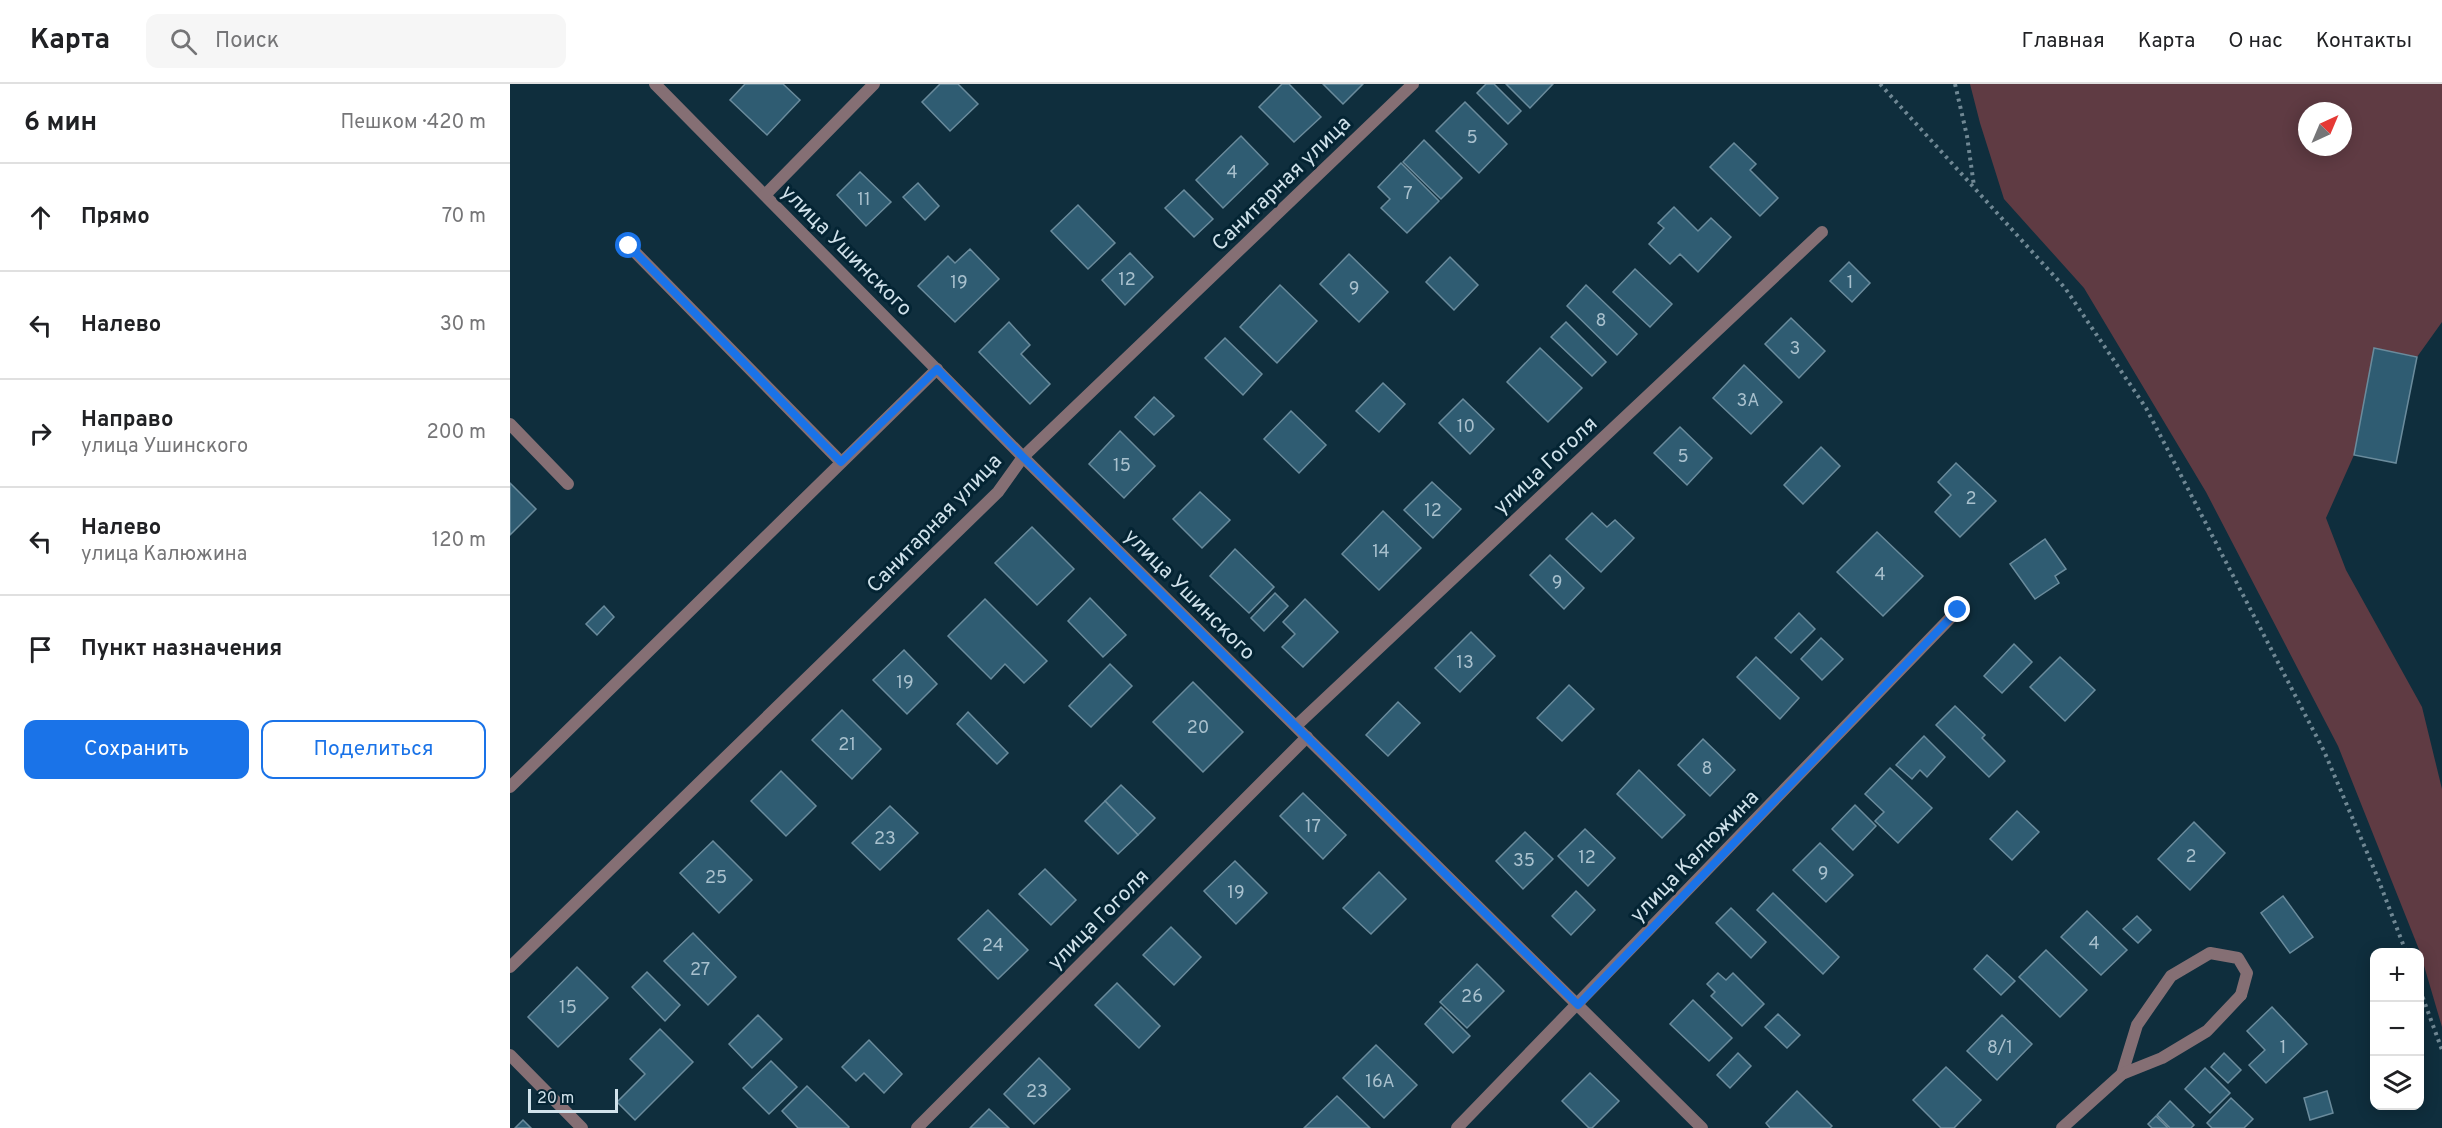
<!DOCTYPE html>
<html lang="ru">
<meta charset="utf-8">
<style>
body{margin:0;font-family:Overpass,sans-serif;background:#f6f6f6;color:#202124}
.controls{position:absolute;right:18px;bottom:18px;display:grid;overflow:hidden;border-radius:12px;box-shadow:0 3px 15px #0003}
.controls button{width:54px;height:54px;display:grid;place-items:center;padding:0;border:0;border-bottom:2px solid #e0e0e0;background:#fff;color:#202124;font:30px sans-serif}
.compass{position:absolute;left:1788px;top:18px;width:54px;height:54px;border-radius:50%;background:#fff;box-shadow:0 3px 15px #0003;rotate:44deg}
.scale{position:absolute;left:18px;bottom:15px;width:90px;box-sizing:border-box;padding-left:6px;border:3px solid #d0e2eb;border-top:0;font-size:16px;line-height:21px;white-space:nowrap;color:#d0e2eb;-webkit-text-stroke:4px #042433;paint-order:stroke}
.stop{position:absolute;width:18px;height:18px;margin:-14px;border:4px solid #1a73e8;border-radius:50%;background:#fff}
.stop.end{background:#1a73e8;border-color:#fff;box-shadow:0 2px 6px #0008}
.list{margin:0;padding:0;list-style:none}
h2{display:flex;justify-content:space-between;align-items:center;height:78px;margin:0;padding:0 24px;font-size:26px}
h2 small{font-size:20px;font-weight:400;color:#757577}
.list li{display:grid;grid-template-columns:39px 1fr auto;gap:18px;align-items:center;box-sizing:border-box;height:108px;padding:0 24px;border-top:2px solid #e0e0e0}
.list b{display:block;font-size:22px;white-space:nowrap}
.list p{margin:0;font-size:20px;white-space:nowrap;color:#757577}
.list em{font-size:20px;font-style:normal;color:#757577}
.actions{display:flex;gap:12px;padding:18px 24px}
.actions a{flex:1;padding:14px 0;border:2px solid #1a73e8;border-radius:12px;text-align:center;font-size:21px;color:#1a73e8}
.actions .main{background:#1a73e8;color:#fff}
.icon{flex:none;width:33px;height:33px;fill:none;stroke:currentColor;stroke-width:2;stroke-linecap:round;stroke-linejoin:round}
.map{position:relative;flex:none;width:1932px;height:1044px;overflow:hidden}
header{display:flex;align-items:center;gap:36px;box-sizing:border-box;height:84px;padding:0 30px;background:#fff;border-bottom:2px solid #e0e0e0}
header strong{font-size:28px}
nav{display:flex;gap:33px;margin-inline-start:auto;font-size:21px}
.search{width:420px;height:54px;background:#f6f6f6;display:flex;align-items:center;gap:15px;box-sizing:border-box;padding:0 21px;border-radius:12px;color:#757577;font-size:22px}
main{display:flex}
aside{flex:1;background:#fff}
.map>svg:first-child{display:block}
</style>
<header>
<strong>Карта</strong>
<div class="search"><svg class="icon" aria-label="search" viewBox="0 0 24 24"><circle cx="10" cy="10" r="6"/><path d="M15 15l6 6"/></svg>Поиск</div>
<nav><a>Главная</a><a>Карта</a><a>О нас</a><a>Контакты</a></nav>
</header>
<main>
<aside>
<h2>6 мин<small>Пешком · 420 m</small></h2>
<ul class="list">
<li><svg class="icon" aria-label="ahead" viewBox="0 0 24 24"><path d="M12 20V5M6 11l6-6 6 6"/></svg><div><b>Прямо</b></div><em>70 m</em></li>
<li><svg class="icon" aria-label="left" viewBox="0 0 24 24"><path d="M17 20v-9H6M10 6l-5 5 5 5"/></svg><div><b>Налево</b></div><em>30 m</em></li>
<li><svg class="icon" aria-label="right" viewBox="0 0 24 24"><path d="M7 20v-9h11M14 6l5 5-5 5"/></svg><div><b>Направо</b><p>улица Ушинского</p></div><em>200 m</em></li>
<li><svg class="icon" aria-label="left" viewBox="0 0 24 24"><path d="M17 20v-9H6M10 6l-5 5 5 5"/></svg><div><b>Налево</b><p>улица Калюжина</p></div><em>120 m</em></li>
<li><svg class="icon" aria-label="arrive" viewBox="0 0 24 24"><path d="M6 21V4h12l-3 4 3 4H6"/></svg><div><b>Пункт назначения</b></div></li>
</ul>
<div class="actions"><a class="main">Сохранить</a><a>Поделиться</a></div>
</aside>
<div class="map">
<svg width="1932" height="1044" viewBox="0 0 1932 1044">
<rect width="100%" height="100%" fill="#0f2e3d"/>
<!-- green -->
<path fill="#5f3b43" fill-rule="evenodd" d="M1460,0H1932V238L1907,273L1864,265L1844,371L1816,434L1836,486L1912,623L1932,705V943L1910,868L1828,662L1696,408L1574,204L1494,115L1470,39ZM1797,27H1833V63H1797Z"/>
<!-- building -->
<g fill="#2f5c72" stroke="#6a8b9c" stroke-width="1.5">
<polygon points="235,0 273,0 290,16 257,51 220,16"/>
<polygon points="430,0 448,0 468,20 440,47 412,18"/>
<polygon points="772,0 779,0 811,33 784,58 749,23"/>
<polygon points="813,0 853,0 833,20"/>
<polygon points="976,0 984,0 1011,27 998,40 967,9"/>
<polygon points="996,0 1043,0 1020,24"/>
<polygon points="955,18 997,60 969,89 926,47"/>
<polygon points="731,52 758,80 713,124 686,96"/>
<polygon points="914,56 952,94 931,115 893,78"/>
<polygon points="1224,59 1246,80 1240,86 1268,114 1250,132 1200,83"/>
<polygon points="891,79 929,117 897,149 871,124 880,115 868,103"/>
<polygon points="350,88 381,118 356,142 327,111"/>
<polygon points="408,99 429,122 415,136 393,113"/>
<polygon points="674,106 703,135 684,153 655,124"/>
<polygon points="568,121 605,159 578,185 541,147"/>
<polygon points="1164,123 1188,147 1201,134 1221,153 1188,188 1170,170 1160,180 1139,160 1154,144 1148,139"/>
<polygon points="460,165 489,195 445,238 408,202 438,172 445,179"/>
<polygon points="620,169 643,193 615,221 592,196"/>
<polygon points="839,170 878,208 849,238 810,200"/>
<polygon points="940,173 968,201 944,226 916,198"/>
<polygon points="1339,178 1360,199 1342,218 1320,197"/>
<polygon points="1125,185 1162,220 1140,243 1103,208"/>
<polygon points="770,201 807,237 767,279 730,243"/>
<polygon points="1076,201 1127,250 1107,271 1057,222"/>
<polygon points="1281,234 1315,267 1289,294 1255,260"/>
<polygon points="499,238 520,261 511,270 540,300 520,320 469,268"/>
<polygon points="1056,238 1096,278 1082,292 1041,253"/>
<polygon points="715,254 752,290 733,311 695,274"/>
<polygon points="1030,264 1072,304 1038,338 997,298"/>
<polygon points="1864,264 1907,273 1886,379 1844,371"/>
<polygon points="1234,281 1272,318 1241,350 1203,314"/>
<polygon points="873,299 895,320 869,348 846,327"/>
<polygon points="644,313 664,332 644,351 625,333"/>
<polygon points="953,315 984,345 960,370 929,339"/>
<polygon points="781,327 816,361 789,389 754,355"/>
<polygon points="1170,343 1202,374 1177,401 1144,369"/>
<polygon points="610,347 645,382 614,414 579,380"/>
<polygon points="1311,363 1330,382 1293,420 1274,401"/>
<polygon points="1446,379 1486,417 1450,453 1425,428 1441,411 1428,398"/>
<polygon points="922,398 951,425 923,454 894,426"/>
<polygon points="0,399 26,425 0,451"/>
<polygon points="690,408 720,436 692,464 663,435"/>
<polygon points="873,427 911,464 869,506 832,470"/>
<polygon points="1082,429 1097,443 1105,436 1124,454 1091,488 1056,455"/>
<polygon points="522,443 564,485 527,521 485,479"/>
<polygon points="1367,448 1413,492 1373,532 1327,488"/>
<polygon points="1535,455 1556,485 1545,492 1549,499 1525,515 1500,480"/>
<polygon points="725,465 764,503 739,529 700,492"/>
<polygon points="1040,471 1074,504 1054,525 1020,491"/>
<polygon points="765,509 778,522 754,547 741,534"/>
<polygon points="580,514 616,551 593,573 558,537"/>
<polygon points="475,515 537,577 514,599 495,580 481,595 438,552"/>
<polygon points="795,515 828,548 793,583 772,563 785,550 773,538"/>
<polygon points="94,522 104,533 87,551 76,540"/>
<polygon points="1289,529 1305,545 1281,569 1265,554"/>
<polygon points="961,548 985,572 950,608 925,584"/>
<polygon points="1311,554 1333,575 1312,596 1291,575"/>
<polygon points="1504,560 1522,578 1492,609 1474,592"/>
<polygon points="394,566 427,600 397,630 363,596"/>
<polygon points="1246,573 1289,614 1270,635 1227,593"/>
<polygon points="1550,573 1585,606 1555,637 1520,603"/>
<polygon points="600,580 622,602 581,643 559,622"/>
<polygon points="683,598 733,648 693,688 643,638"/>
<polygon points="1059,601 1084,625 1052,657 1027,634"/>
<polygon points="888,618 910,639 878,672 856,651"/>
<polygon points="1445,622 1475,651 1472,654 1495,677 1479,693 1426,641"/>
<polygon points="332,626 371,665 342,695 302,656"/>
<polygon points="458,628 498,669 487,680 447,640"/>
<polygon points="1414,652 1435,673 1417,693 1410,686 1402,695 1386,681"/>
<polygon points="1193,655 1225,686 1200,712 1168,681"/>
<polygon points="1380,684 1422,724 1388,759 1365,737 1374,728 1355,710"/>
<polygon points="1129,686 1175,731 1152,754 1107,710"/>
<polygon points="271,687 306,722 276,752 241,717"/>
<polygon points="611,701 645,734 628,751 595,717"/>
<polygon points="793,709 836,751 813,775 770,732"/>
<polygon points="595,717 628,751 608,770 575,737"/>
<polygon points="1345,721 1366,742 1343,766 1322,745"/>
<polygon points="380,722 408,749 370,786 342,759"/>
<polygon points="1507,727 1529,748 1502,776 1480,755"/>
<polygon points="1684,738 1715,769 1680,806 1648,775"/>
<polygon points="1075,745 1105,774 1078,802 1048,772"/>
<polygon points="1015,748 1043,775 1013,805 986,777"/>
<polygon points="203,757 242,796 209,829 170,789"/>
<polygon points="1310,759 1343,791 1316,818 1283,786"/>
<polygon points="725,777 757,809 726,840 694,807"/>
<polygon points="535,785 566,816 541,841 509,810"/>
<polygon points="869,788 896,815 861,850 833,824"/>
<polygon points="1066,807 1085,826 1061,851 1042,832"/>
<polygon points="1263,809 1329,873 1313,890 1247,826"/>
<polygon points="1773,812 1803,853 1780,869 1751,829"/>
<polygon points="1221,824 1256,858 1241,874 1206,839"/>
<polygon points="478,826 518,866 488,895 448,855"/>
<polygon points="1577,827 1617,866 1591,891 1551,853"/>
<polygon points="1627,832 1641,846 1628,859 1613,845"/>
<polygon points="661,843 691,873 664,901 633,871"/>
<polygon points="183,849 226,893 198,921 154,877"/>
<polygon points="1536,866 1577,906 1550,933 1509,893"/>
<polygon points="1477,871 1505,897 1491,911 1464,885"/>
<polygon points="967,880 994,907 957,944 930,918"/>
<polygon points="67,883 98,914 48,963 18,933"/>
<polygon points="137,888 170,921 155,937 122,903"/>
<polygon points="1208,889 1216,896 1223,889 1254,920 1232,942 1201,912 1205,908 1197,900"/>
<polygon points="607,899 650,942 629,964 585,921"/>
<polygon points="1183,916 1222,954 1199,977 1160,940"/>
<polygon points="931,923 960,952 943,969 915,940"/>
<polygon points="1762,923 1797,960 1756,999 1739,981 1755,966 1737,947"/>
<polygon points="1268,930 1290,951 1277,964 1255,943"/>
<polygon points="248,931 272,955 242,984 219,960"/>
<polygon points="1492,931 1522,960 1487,996 1457,967"/>
<polygon points="150,945 183,978 125,1036 107,1018 135,990 120,975"/>
<polygon points="359,956 392,990 374,1009 354,989 346,997 332,983"/>
<polygon points="866,961 907,1001 874,1034 833,994"/>
<polygon points="1228,969 1241,982 1220,1004 1207,991"/>
<polygon points="1714,969 1731,986 1718,999 1701,983"/>
<polygon points="529,974 560,1005 524,1040 494,1010"/>
<polygon points="261,977 287,1003 259,1030 233,1004"/>
<polygon points="1436,983 1471,1016 1444,1044 1431,1044 1403,1016"/>
<polygon points="1695,984 1720,1009 1700,1029 1675,1005"/>
<polygon points="1080,989 1109,1017 1082,1044 1079,1044 1052,1017"/>
<polygon points="297,1002 339,1043 338,1044 288,1044 272,1027"/>
<polygon points="1287,1007 1322,1042 1320,1044 1260,1044 1256,1039"/>
<polygon points="1817,1007 1823,1029 1800,1036 1794,1014"/>
<polygon points="827,1012 860,1044 794,1044"/>
<polygon points="1721,1014 1743,1035 1734,1044 1702,1044 1697,1039"/>
<polygon points="1660,1017 1684,1041 1681,1044 1660,1044 1647,1031"/>
<polygon points="479,1025 499,1044 460,1044"/>
<polygon points="1646,1032 1658,1044 1642,1044 1638,1040"/>
<polygon points="13,1036 21,1044 5,1044"/>
</g>
<g fill="none" stroke-linecap="round" stroke-linejoin="round">
<!-- path -->
<g stroke="#708894" stroke-width="4" stroke-dasharray="3 4.5" stroke-linecap="butt">
<polyline points="1370,0 1555,204 1636,324 1814,667 1867,792 1896,868"/>
<polyline points="1445,0 1457,52 1464,102"/>
<polyline points="1910,906 1932,966"/>
</g>
<!-- service -->
<g stroke="#856f74" stroke-width="12">
<polyline points="119,162 331,378"/>
<polyline points="0,340 58,400"/>
<polyline points="0,703 427,285"/>
<polyline points="1612,990 1627,941 1661,892 1700,869 1728,874 1737,889 1731,911"/>
</g>
<!-- minor -->
<g stroke="#856f74" stroke-width="12">
<polyline points="145,0 513,373 1192,1044"/>
<polyline points="255,111 364,0"/>
<polyline points="786,642 1312,148"/>
<polyline points="0,883 488,408 513,373 903,0"/>
<polyline points="0,971 72,1044"/>
<polyline points="407,1044 797,653"/>
<polyline points="947,1044 1448,526"/>
<polyline points="1552,1044 1612,990 1652,974 1697,947 1731,911"/>
</g>
</g>
<g fill="none" stroke-linecap="round" stroke-linejoin="round">
<!-- route -->
<polyline stroke="#1a73e8" stroke-width="8" points="119,162 331,378 427,285 513,373 1068,921 1448,526"/>
</g>
<g text-anchor="middle" stroke-width="6" stroke-linejoin="round" paint-order="stroke">
<!-- number labels -->
<g font-size="18" fill="#a8c0cd">
<text x="962" y="59">5</text>
<text x="722" y="94">4</text>
<text x="898" y="115">7</text>
<text x="354" y="121">11</text>
<text x="617" y="201">12</text>
<text x="449" y="204">19</text>
<text x="1340" y="204">1</text>
<text x="844" y="210">9</text>
<text x="1091" y="242">8</text>
<text x="1285" y="270">3</text>
<text x="1238" y="322">3А</text>
<text x="956" y="348">10</text>
<text x="1173" y="378">5</text>
<text x="612" y="387">15</text>
<text x="1461" y="420">2</text>
<text x="923" y="432">12</text>
<text x="871" y="473">14</text>
<text x="1370" y="496">4</text>
<text x="1047" y="504">9</text>
<text x="955" y="584">13</text>
<text x="395" y="604">19</text>
<text x="688" y="649">20</text>
<text x="337" y="666">21</text>
<text x="1197" y="690">8</text>
<text x="803" y="748">17</text>
<text x="375" y="760">23</text>
<text x="1681" y="778">2</text>
<text x="1077" y="779">12</text>
<text x="1014" y="782">35</text>
<text x="1313" y="795">9</text>
<text x="206" y="799">25</text>
<text x="726" y="814">19</text>
<text x="1584" y="865">4</text>
<text x="483" y="867">24</text>
<text x="190" y="891">27</text>
<text x="962" y="918">26</text>
<text x="58" y="929">15</text>
<text x="1490" y="969">8/1</text>
<text x="1773" y="969">1</text>
<text x="870" y="1003">16А</text>
<text x="527" y="1013">23</text>
</g>
<!-- street labels -->
<g font-size="21" fill="#d0e2eb" stroke="#042433">
<text transform="translate(771 99) rotate(-44)" y="7">Санитарная улица</text>
<text transform="translate(337 166) rotate(45)" y="7">улица Ушинского</text>
<text transform="translate(1035 381) rotate(-43)" y="7">улица Гоголя</text>
<text transform="translate(424 439) rotate(-46)" y="7">Санитарная улица</text>
<text transform="translate(680 510) rotate(45)" y="7">улица Ушинского</text>
<text transform="translate(1184 772) rotate(-46)" y="7">улица Калюжина</text>
<text transform="translate(588 835) rotate(-45)" y="7">улица Гоголя</text>
</g>
</g>
</svg>
<div class="controls">
<button>+</button>
<button>−</button>
<button><svg class="icon" aria-label="layers" viewBox="0 0 24 24"><path d="M12 4l9 5-9 5-9-5zM3 14l9 5 9-5"/></svg></button>
</div>
<svg class="compass" viewBox="-18 -18 36 36"><path d="M0-13l5 13h-10z" fill="#e53935"/><path d="M0 13l5-13h-10z" fill="#757577"/></svg>
<div class="scale">20 m</div>
<div class="stop" style="left:119px;top:162px"></div>
<div class="stop end" style="left:1448px;top:526px"></div>
</div>
</main>
